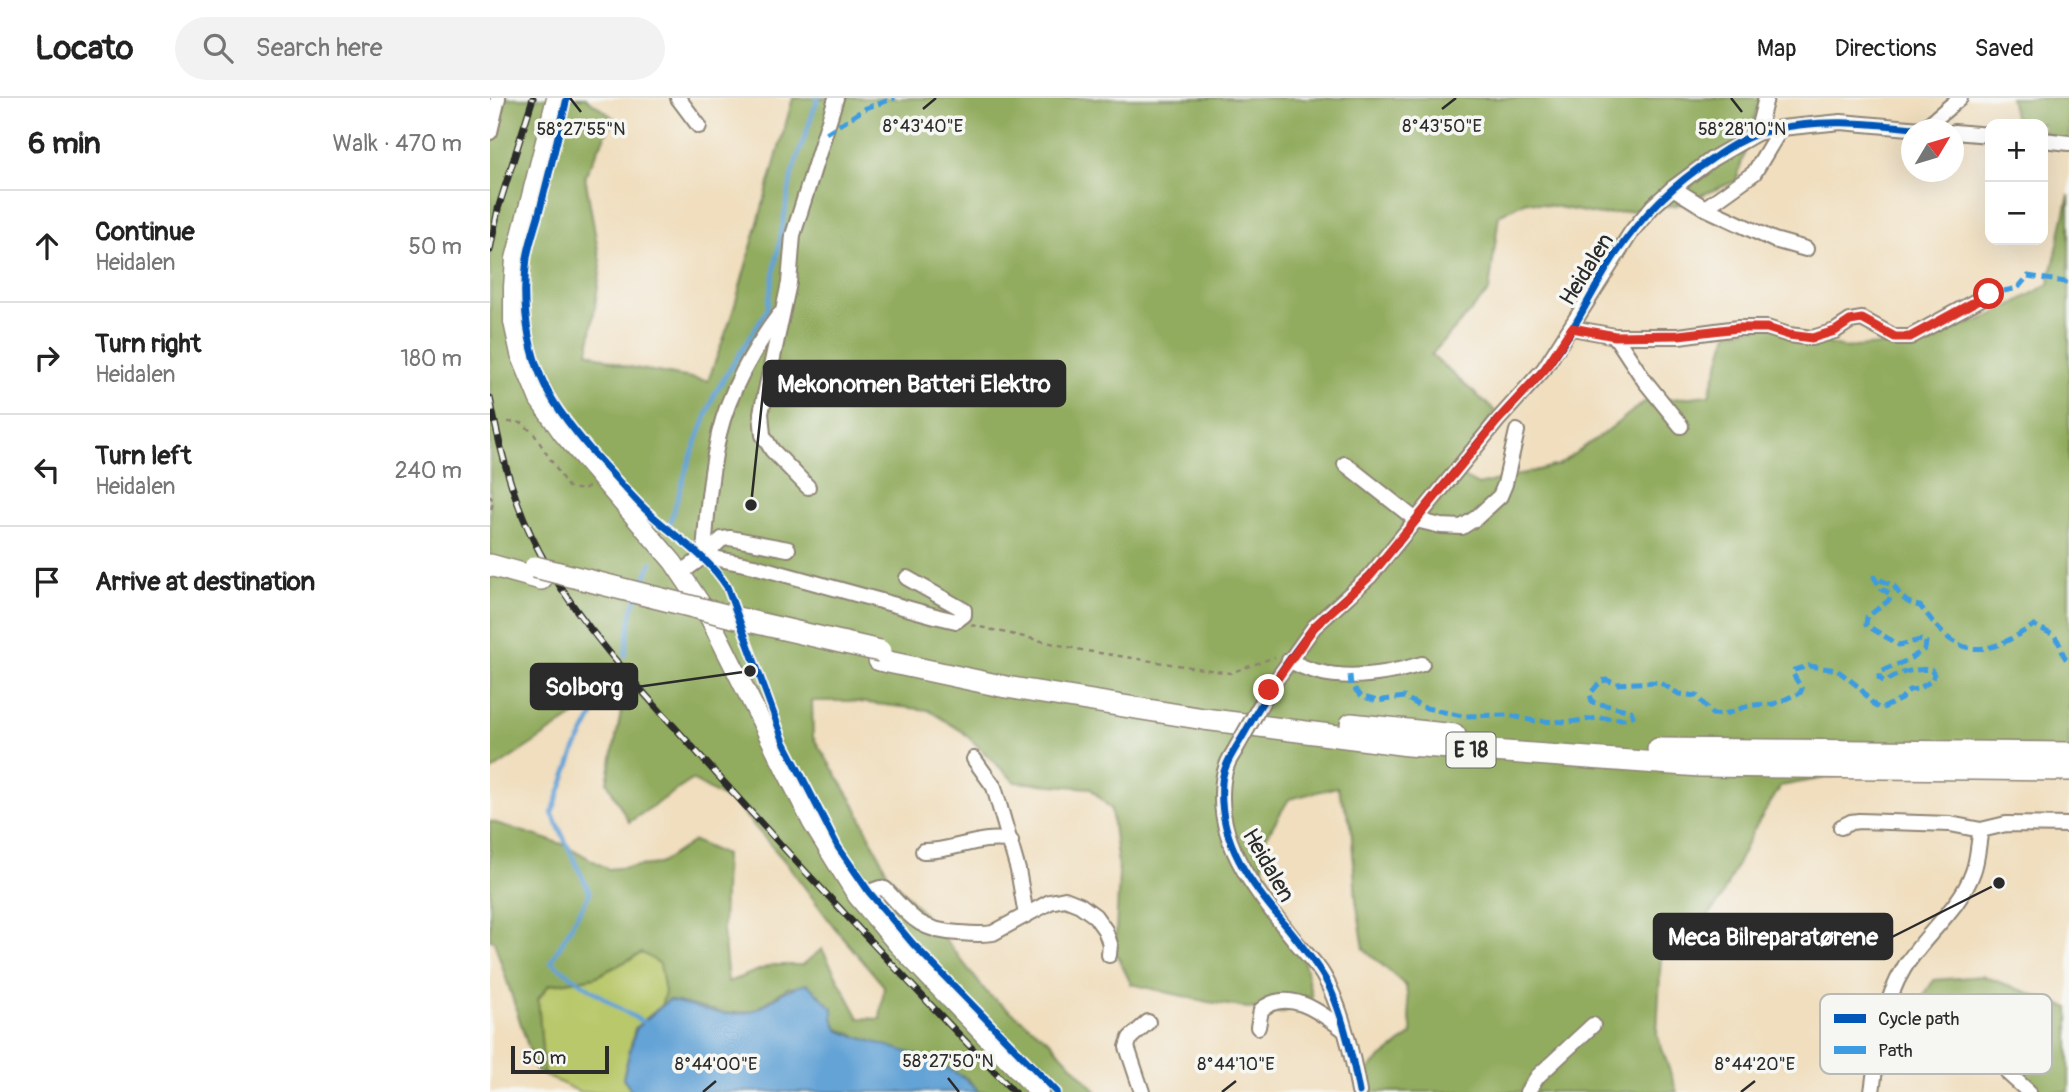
<!DOCTYPE html>
<meta charset="utf-8">
<style>
body{margin:0;font-family:Pangolin,sans-serif;background:#f2f2f2;color:#222}
.controls{position:absolute;right:21px;top:21px;display:grid;overflow:hidden;border-radius:14px;box-shadow:0 7px 28px #0002}
.controls button{width:63px;height:63px;display:grid;place-items:center;padding:0;border:0;border-bottom:2px solid #e0e0e0;background:#fff;color:#222;font:35px sans-serif}
.compass{position:absolute;left:1411px;top:21px;width:63px;height:63px;border-radius:50%;background:#fff;box-shadow:0 7px 28px #0002;rotate:52deg}
.scale{position:absolute;left:21px;bottom:18px;width:98px;box-sizing:border-box;padding-left:7px;border:4px solid #2b2b2b;border-top:0;font-size:19px;line-height:24px;white-space:nowrap;color:#2b2b2b;-webkit-text-stroke:5px #f6f6f2;paint-order:stroke}
.stop{position:absolute;width:21px;height:21px;margin:-16px;border:5px solid #d93025;border-radius:50%;background:#fff}
.stop.end{background:#d93025;border-color:#fff;box-shadow:0 2px 7px #0008}
.list{margin:0;padding:0;list-style:none}
h2{display:flex;justify-content:space-between;align-items:center;height:91px;margin:0;padding:0 28px;font-size:30px}
h2 small{font-size:23px;font-weight:400;color:#767676}
.list li{display:grid;grid-template-columns:46px 1fr auto;gap:21px;align-items:center;box-sizing:border-box;height:112px;padding:0 28px;border-top:2px solid #e0e0e0}
.list b{display:block;font-size:26px;white-space:nowrap}
.list p{margin:0;font-size:23px;white-space:nowrap;color:#767676}
.list em{font-size:23px;font-style:normal;color:#767676}
.icon{flex:none;width:38px;height:38px;fill:none;stroke:currentColor;stroke-width:2;stroke-linecap:round;stroke-linejoin:round}
.map{position:relative;flex:none;width:1579px;height:994px;overflow:hidden}
header{display:flex;align-items:center;gap:42px;box-sizing:border-box;height:98px;padding:0 35px;background:#fff;border-bottom:2px solid #e0e0e0}
header strong{font-size:33px}
nav{display:flex;gap:38px;margin-inline-start:auto;font-size:24px}
.search{width:490px;height:63px;background:#f2f2f2;display:flex;align-items:center;gap:18px;box-sizing:border-box;padding:0 24px;border-radius:38px;color:#767676;font-size:26px}
main{display:flex}
aside{flex:1;background:#fff}
.map>svg:first-child{display:block}
</style>
<header>
<strong>Locato</strong>
<div class="search"><svg class="icon" aria-label="search" viewBox="0 0 24 24"><circle cx="10" cy="10" r="6"/><path d="M15 15l6 6"/></svg>Search here</div>
<nav><a>Map</a><a>Directions</a><a>Saved</a></nav>
</header>
<main>
<aside>
<h2>6 min<small>Walk · 470 m</small></h2>
<ul class="list">
<li><svg class="icon" aria-label="ahead" viewBox="0 0 24 24"><path d="M12 20V5M6 11l6-6 6 6"/></svg><div><b>Continue</b><p>Heidalen</p></div><em>50 m</em></li>
<li><svg class="icon" aria-label="right" viewBox="0 0 24 24"><path d="M7 20v-9h11M14 6l5 5-5 5"/></svg><div><b>Turn right</b><p>Heidalen</p></div><em>180 m</em></li>
<li><svg class="icon" aria-label="left" viewBox="0 0 24 24"><path d="M17 20v-9H6M10 6l-5 5 5 5"/></svg><div><b>Turn left</b><p>Heidalen</p></div><em>240 m</em></li>
<li><svg class="icon" aria-label="arrive" viewBox="0 0 24 24"><path d="M6 21V4h12l-3 4 3 4H6"/></svg><div><b>Arrive at destination</b></div></li>
</ul>
</aside>
<div class="map">
<svg width="1579" height="994" viewBox="0 0 1579 994">
<rect width="100%" height="100%" fill="#f6f6f2"/>
<filter id="ink" filterUnits="userSpaceOnUse"><feTurbulence type="fractalNoise" baseFrequency=".0143" numOctaves="2"/><feDisplacementMap in="SourceGraphic" scale="14" xChannelSelector="R" yChannelSelector="G"/><feConvolveMatrix kernelMatrix="1 2 1 2 8 2 1 2 1" color-interpolation-filters="sRGB"/></filter>
<filter id="wash" filterUnits="userSpaceOnUse"><feTurbulence type="fractalNoise" baseFrequency=".00686" numOctaves="4" result="noise"/><feDisplacementMap in="SourceGraphic" scale="28" xChannelSelector="R" yChannelSelector="G"/><feGaussianBlur stdDeviation="1.57" result="paint"/><feColorMatrix in="noise" values="0 0 0 0 0 0 0 0 0 0 0 0 0 0 0 0 0 1.4 0 .05"/><feComposite in="paint" operator="in"/></filter>
<g filter="url(#wash)">
<rect width="100%" height="100%" fill="#f0debe"/>
<!-- green -->
<polygon fill="#b9c86a" stroke="#727a4a" stroke-width="2" points="152,855 170,865 175,894 172,907 178,902 145,930 133,980 142,994 90,994 54,977 48,902 59,887 105,879"/>
<!-- forest -->
<g fill="#92ac5e" stroke="#5e6c44" stroke-width="2">
<polygon points="0,0 96,0 124,20 95,78 111,169 98,254 134,268 218,283 242,217 303,0 1271,0 1246,83 1187,107 1110,117 1036,103 1009,117 999,193 941,257 1005,313 969,369 967,376 988,387 1068,367 1117,333 1154,304 1219,297 1238,235 1280,227 1353,250 1431,244 1503,217 1559,186 1579,97 1579,667 1366,674 1291,688 1263,733 1230,802 1201,842 1181,833 1171,858 1167,936 1187,994 870,994 868,983 886,964 922,936 916,888 874,851 866,802 861,726 847,689 799,701 772,746 774,787 812,855 822,899 792,915 718,904 641,886 625,853 629,775 621,711 600,690 525,684 473,634 438,612 360,603 322,603 323,639 365,707 398,776 450,835 498,896 560,943 607,994 489,994 477,980 348,931 343,920 299,889 263,913 234,915 179,902 171,908 175,894 170,866 152,855 105,879 59,887 48,901 54,977 46,973 4,843 0,842 0,723 75,747 118,771 169,766 204,743 235,757 233,833 238,884 282,867 312,867 332,851 369,920 390,921 394,888 344,829 298,767 246,707 202,682 139,724 117,684 133,605 109,602 103,605 0,674"/>
<polygon points="1520,0 1579,0 1579,45 1553,34 1553,26 1534,26 1525,22"/>
<polygon points="1493,878 1579,910 1579,994 1542,994 1507,960 1467,934 1430,903 1444,882"/>
</g>
<!-- water -->
<path fill="#63a3d6" stroke="#476780" stroke-width="2" d="M317,886L343,910V920L348,932C394,951 454,955 489,994H142L133,980L146,930L179,902C204,908 238,923 264,912C285,904 290,891 317,886Z"/>
<g fill="none" stroke-linecap="round" stroke-linejoin="round">
<!-- stream -->
<g stroke="#63a3d6" stroke-width="4.5">
<polyline points="180,425 198,366 225,295 277,212 302,76 328,0"/>
<polyline points="151,489 162,464"/>
<polyline points="135,557 142,511 147,500"/>
<polyline points="125,576 85,652 62,715 100,795 61,864 127,909 153,924"/>
</g>
</g>
</g>
<g filter="url(#ink)">
<g fill="none" stroke-linecap="round" stroke-linejoin="round">
<defs>
<g id="minor">
<polyline points="188,0 209,28"/>
<polyline points="1433,31 1470,0"/>
<polyline points="0,34 8,0"/>
<polyline points="1464,34 1500,37"/>
<polyline points="1267,35 1276,0"/>
<polyline points="1553,42 1579,45"/>
<polyline points="1183,90 1215,110 1284,142 1316,151"/>
<polyline points="1215,110 1264,75 1291,30"/>
<polyline points="1082,230 1125,238 1189,238 1248,230 1277,230 1299,237 1322,240 1345,233 1360,223 1372,221 1405,239 1420,239 1499,196"/>
<polyline points="1125,238 1154,282 1191,328"/>
<polyline points="855,366 926,422 951,428 972,429 986,420 1010,398 1015,386 1027,333"/>
<polyline points="318,389 282,352 273,337 271,315 299,185 303,137 346,0"/>
<polyline points="214,458 264,468 449,519 466,523 474,517 474,512 417,480"/>
<polyline points="214,458 232,441 240,440 298,451"/>
<path d="M191,475L214,458C216,422 221,372 229,336C239,294 263,251 289,217"/>
<path d="M799,562C839,586 889,579 932,566"/>
<polyline points="779,592 824,529 880,478 1007,323 1054,271 1142,133 1163,108 1183,90 1222,61 1267,35 1291,30 1351,24 1442,32"/>
<path d="M744,654C734,668 732,683 732,700C732,755 773,802 806,844C815,855 826,865 833,877C851,907 863,959 869,994"/>
<polyline points="484,661 504,689 528,772 536,817"/>
<polyline points="1351,729 1361,724 1369,723 1460,726 1491,732 1516,726 1579,727"/>
<path d="M433,753C462,754 491,736 521,743"/>
<path d="M379,794L390,790L395,791C421,819 429,833 469,835C481,836 492,837 503,835L560,804L575,801L590,807L605,818L615,832L620,846L619,857"/>
<path d="M768,929L771,912C798,889 830,914 853,931"/>
<path d="M1387,957C1437,942 1431,897 1491,929"/>
<polyline points="652,994 637,949 640,940 658,924"/>
<polyline points="1037,994 1048,978 1103,927"/>
<path d="M1382,994C1388,951 1391,908 1414,870C1434,837 1470,811 1483,774C1488,761 1488,745 1491,732"/>
<polyline points="1539,994 1519,976 1514,968 1522,958 1542,955"/>
</g>
<polyline id="major" points="66,0 25,161 23,189 23,224 30,256 49,302 73,336 183,464 216,513 322,725 367,798 407,846 549,994"/>
<g id="highway">
<polyline points="0,467 51,481"/>
<polyline points="389,562 516,589 714,621 918,647 1210,668 1579,672"/>
<polyline points="861,626 965,637"/>
<polyline points="1168,651 1579,655"/>
</g>
</defs>
<!-- minor casing -->
<use href="#minor" stroke="#8e8474" stroke-width="18"/>
<!-- major casing -->
<use href="#major" stroke="#8e8474" stroke-width="21"/>
<!-- highway casing -->
<use href="#highway" stroke="#8e8474" stroke-width="24"/>
<!-- path -->
<g stroke="#8e8474" stroke-width="2.5" stroke-dasharray="5 5" stroke-linecap="butt">
<polyline points="18,324 32,325 44,336 78,389 92,392 100,388"/>
<polyline points="0,397 3,404 0,416"/>
<polyline points="481,527 596,553 740,575 785,559"/>
</g>
<!-- minor -->
<use href="#minor" stroke="#fff" stroke-width="14"/>
<!-- major -->
<use href="#major" stroke="#fff" stroke-width="18"/>
<!-- highway -->
<use href="#highway" stroke="#fff" stroke-width="21"/>
<defs>
<g id="rail">
<polyline points="0,152 8,111 43,0"/>
<path d="M0,300C11,359 27,417 58,469C100,540 159,600 214,662C315,775 419,885 524,994"/>
</g>
</defs>
<!-- rail casing -->
<use href="#rail" stroke="#2b2b2b" stroke-width="7"/>
<!-- rail -->
<use href="#rail" stroke="#f6f6f2" stroke-width="4.5" stroke-dasharray="13" stroke-linecap="butt"/>
<defs>
<polyline id="minor-bridge" points="744,654 779,592"/>
<polyline id="highway-bridge" points="45,469 259,523 390,553"/>
</defs>
<!-- minor-bridge casing -->
<use href="#minor-bridge" stroke="#8e8474" stroke-width="18" stroke-linecap="butt"/>
<!-- highway-bridge casing -->
<use href="#highway-bridge" stroke="#8e8474" stroke-width="24" stroke-linecap="butt"/>
<!-- minor-bridge -->
<use href="#minor-bridge" stroke="#fff" stroke-width="14"/>
<!-- highway-bridge -->
<use href="#highway-bridge" stroke="#fff" stroke-width="21"/>
<!-- quiet -->
<g stroke="#3d9ce1" stroke-width="5" stroke-dasharray="10 5" stroke-linecap="butt">
<polyline points="336,35 376,10 405,0"/>
<polyline points="1499,196 1528,190 1538,178 1575,184 1579,188"/>
<path d="M860,577L861,587L871,598L887,603L914,599L932,609L972,618L1017,617L1045,623L1080,624L1108,620L1134,621L1143,618L1141,613L1102,604L1100,596L1111,583L1117,582L1126,586L1169,584L1189,596L1207,598L1222,616C1238,617 1240,614 1255,609C1264,606 1274,607 1283,606C1291,604 1301,598 1310,595L1312,591L1303,576L1304,572L1319,568L1347,572L1369,589L1385,608L1391,611L1411,601L1419,592L1428,591L1441,583L1444,577L1442,572C1425,570 1408,574 1395,584L1389,580L1390,574L1418,562L1435,551L1436,544L1431,542L1409,547L1376,527L1377,519L1398,503L1401,498L1396,493L1392,492L1384,479L1404,488C1411,499 1416,506 1430,508C1440,519 1449,534 1461,542C1490,562 1519,543 1544,527C1550,531 1560,534 1565,539C1572,546 1571,558 1579,564"/>
</g>
<defs>
<g id="cycleway">
<path d="M77,0C69,34 61,69 52,103C48,122 40,141 37,160C30,211 39,270 70,313C92,344 119,373 146,402C175,434 213,451 237,489L294,644L348,749L379,794L423,846L567,994"/>
<path d="M869,994C863,961 850,903 832,876C793,814 726,768 732,685C733,667 745,652 754,636C775,599 795,564 822,532C840,511 864,495 882,475C925,426 963,374 1005,325C1020,308 1037,292 1052,274C1082,240 1100,195 1125,157C1151,119 1183,86 1222,61C1236,51 1255,39 1271,35C1325,18 1387,26 1442,32"/>
</g>
</defs>
<!-- cycleway casing -->
<use href="#cycleway" stroke="#f6f6f2" stroke-width="11"/>
<!-- cycleway -->
<use href="#cycleway" stroke="#0057b8" stroke-width="7"/>
</g>
</g>
<g fill="none" stroke-linecap="round" stroke-linejoin="round" filter="url(#ink)">
<!-- route -->
<polyline stroke="#d93025" stroke-width="9" points="779,592 824,529 880,478 1007,323 1055,271 1082,230 1125,238 1189,237 1248,230 1277,230 1299,237 1322,240 1345,233 1360,223 1372,221 1405,239 1420,239 1499,196"/>
</g>
<!-- ticks -->
<path fill="none" stroke="#2b2b2b" stroke-width="2.5" d="M80,0L91,14M1241,0L1252,14M433,11L446,0M952,11L966,0M458,980L469,994M213,994L226,983M732,994L746,983M1251,994L1265,983"/>
<g text-anchor="middle" stroke-width="7" stroke-linejoin="round" paint-order="stroke">
<!-- shield labels -->
<rect fill="#f6f6f2" stroke="#686867" stroke-width="2" x="956.5" y="634.5" width="49" height="35" rx="5"/>
<g font-size="21" font-weight="bold" fill="#2b2b2b">
<text x="981" y="659">E 18</text>
</g>
<!-- street labels -->
<g font-size="23" fill="#2b2b2b" stroke="#f6f6f2">
<text transform="translate(1096 171) rotate(-58)" y="8">Heidalen</text>
<text transform="translate(779 767) rotate(60)" y="8">Heidalen</text>
</g>
</g>
<!-- legend -->
<rect x="1330" y="896" width="232" height="80" rx="10" fill="#f6f6f2" stroke="#b9b9b6" stroke-width="2"/>
<rect x="1344" y="916" width="32" height="9" fill="#0057b8"/>
<rect x="1344" y="948" width="32" height="8" fill="#3d9ce1"/>
<g font-size="19" fill="#2b2b2b">
<text x="1388" y="927">Cycle path</text>
<text x="1388" y="959">Path</text>
</g>
<g font-size="18" text-anchor="middle" fill="#2b2b2b" stroke="#f6f6f2" stroke-width="7" stroke-linejoin="round" paint-order="stroke">
<text x="433" y="34">8°43'40"E</text>
<text x="952" y="34">8°43'50"E</text>
<text x="91" y="37">58°27'55"N</text>
<text x="1252" y="37">58°28'10"N</text>
<text x="458" y="969">58°27'50"N</text>
<text x="226" y="972">8°44'00"E</text>
<text x="746" y="972">8°44'10"E</text>
<text x="1265" y="972">8°44'20"E</text>
</g>
<!-- callouts -->
<path fill="none" stroke="#2b2b2b" stroke-width="2.5" d="M261 407L274 285M260 573L147 589M1509 785L1402 839"/>
<g fill="#2b2b2b" stroke="#f6f6f2" stroke-width="2.5">
<circle cx="261" cy="407" r="7"/>
<circle cx="260" cy="573" r="7"/>
<circle cx="1509" cy="785" r="7"/>
</g>
<g fill="#2b2b2b" stroke="#2b2b2b" stroke-width="2.5">
<rect x="274" y="263" width="301" height="45" rx="7"/>
<rect x="41" y="566" width="106" height="45" rx="7"/>
<rect x="1164" y="816" width="238" height="45" rx="7"/>
</g>
<g font-size="24" text-anchor="middle" font-weight="bold" fill="#fff">
<text x="424" y="294">Mekonomen Batteri Elektro</text>
<text x="94" y="597">Solborg</text>
<text x="1283" y="847">Meca Bilreparatørene</text>
</g>
</svg>
<div class="controls">
<button>+</button>
<button>−</button>
</div>
<svg class="compass" viewBox="-18 -18 36 36"><path d="M0-13l5 13h-10z" fill="#e53935"/><path d="M0 13l5-13h-10z" fill="#767676"/></svg>
<div class="scale">50 m</div>
<div class="stop" style="left:1499px;top:196px"></div>
<div class="stop end" style="left:779px;top:592px"></div>
</div>
</main>
